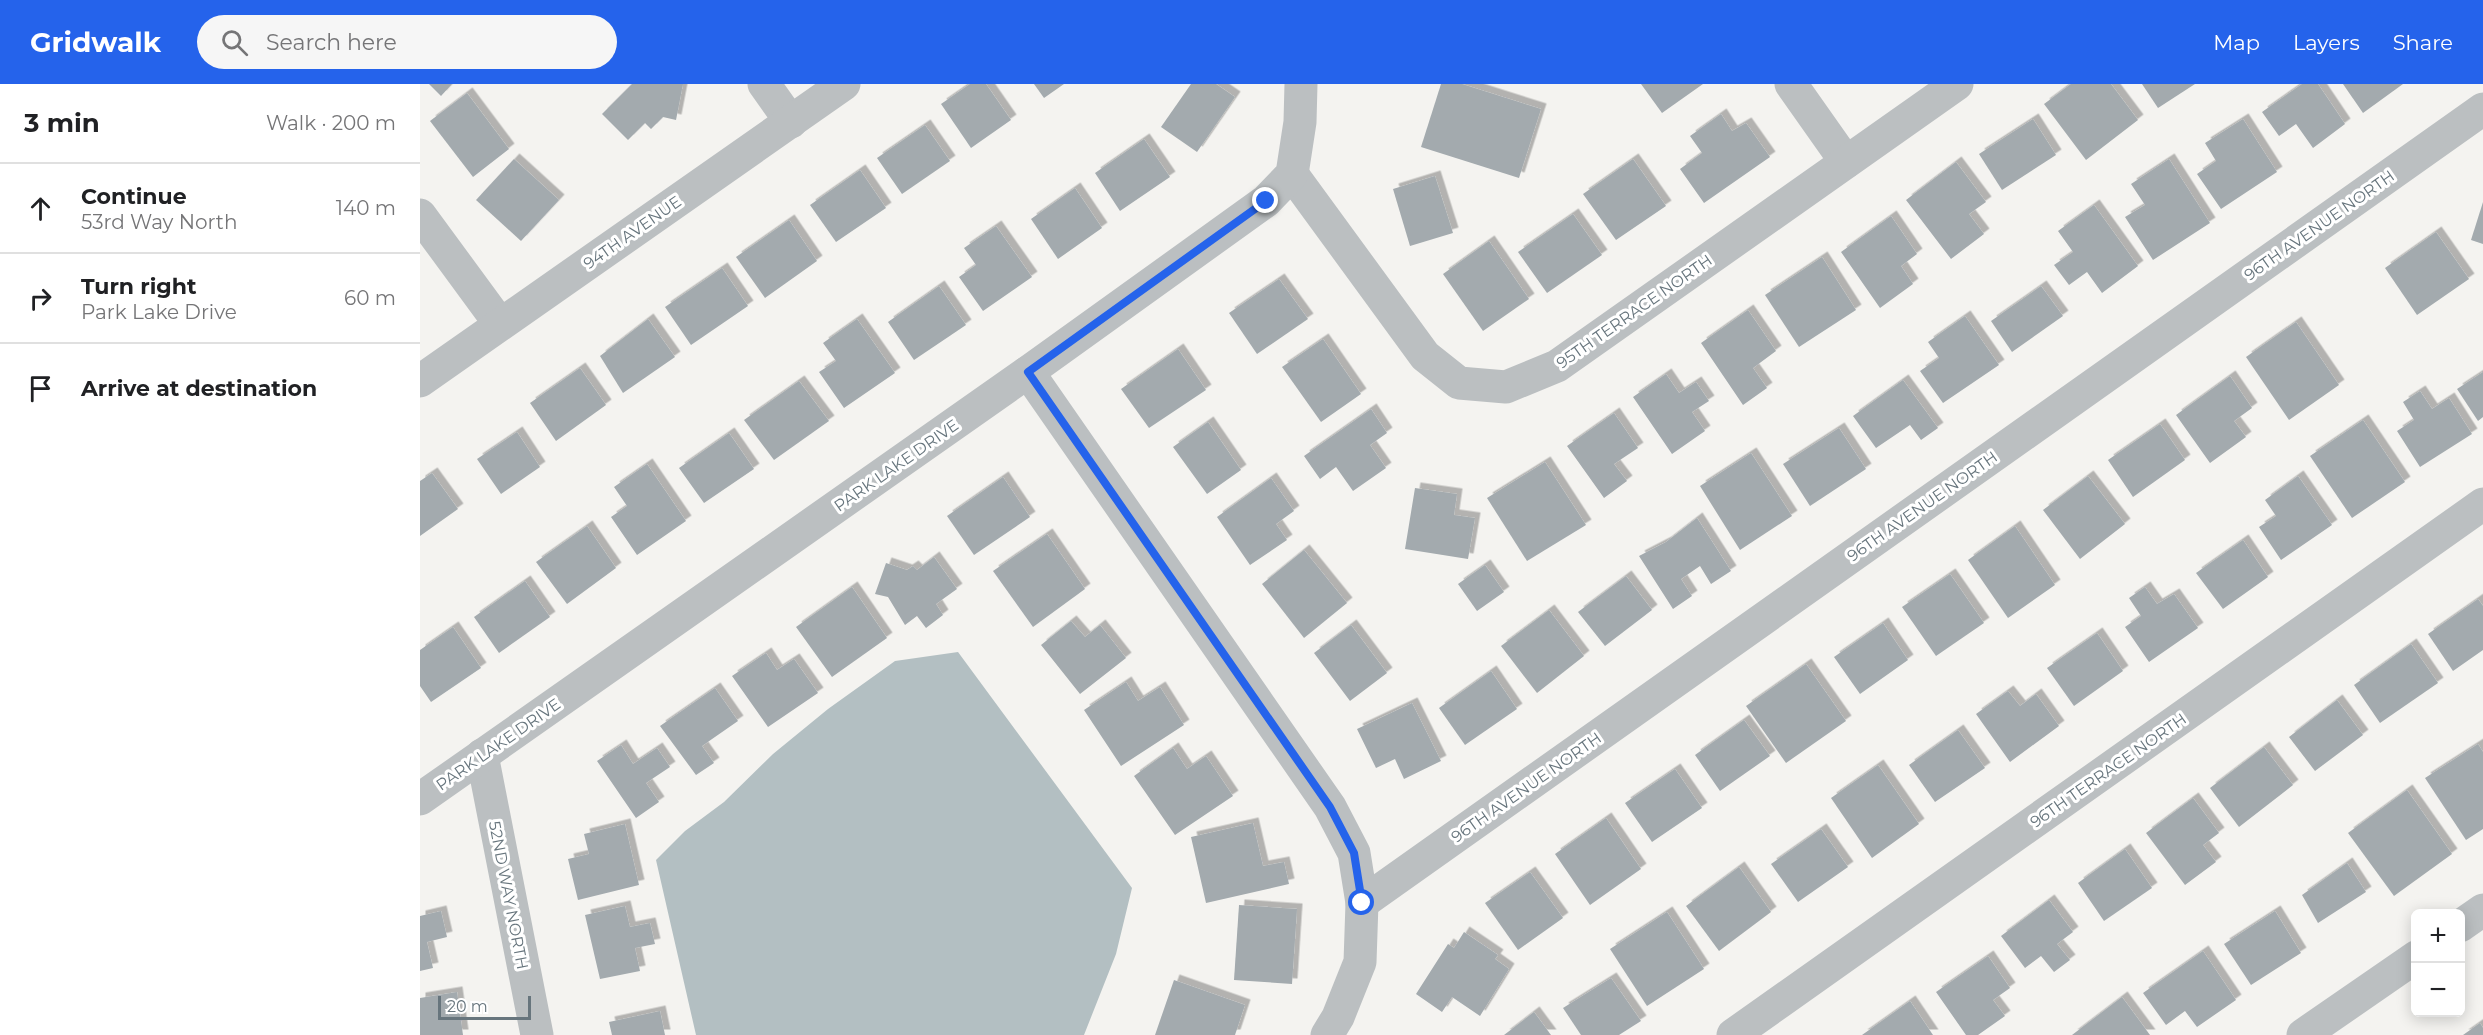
<!DOCTYPE html>
<meta charset="utf-8">
<style>
body{margin:0;font-family:Montserrat,sans-serif;background:#f6f6f6;color:#202124}
.controls{position:absolute;right:18px;bottom:18px;display:grid;overflow:hidden;border-radius:9px;box-shadow:0 3px 15px #0003}
.controls button{width:54px;height:54px;display:grid;place-items:center;padding:0;border:0;border-bottom:2px solid #e0e0e0;background:#fff;color:#202124;font:30px sans-serif}
.scale{position:absolute;left:18px;bottom:15px;width:93px;box-sizing:border-box;padding-left:6px;border:3px solid #67757d;border-top:0;font-size:16px;line-height:21px;white-space:nowrap;color:#67757d;-webkit-text-stroke:4px #fff;paint-order:stroke}
.stop{position:absolute;width:18px;height:18px;margin:-14px;border:4px solid #2563eb;border-radius:50%;background:#fff}
.stop.end{background:#2563eb;border-color:#fff;box-shadow:0 2px 6px #0008}
.list{margin:0;padding:0;list-style:none}
h2{display:flex;justify-content:space-between;align-items:center;height:78px;margin:0;padding:0 24px;font-size:26px}
h2 small{font-size:20px;font-weight:400;color:#757577}
.list li{display:grid;grid-template-columns:39px 1fr auto;gap:18px;align-items:center;box-sizing:border-box;height:90px;padding:0 24px;border-top:2px solid #e0e0e0}
.list b{display:block;font-size:22px;white-space:nowrap}
.list p{margin:0;font-size:20px;white-space:nowrap;color:#757577}
.list em{font-size:20px;font-style:normal;color:#757577}
.icon{flex:none;width:33px;height:33px;fill:none;stroke:currentColor;stroke-width:2;stroke-linecap:round;stroke-linejoin:round}
.map{position:relative;flex:none;width:2063px;height:951px;overflow:hidden}
header{display:flex;align-items:center;gap:36px;box-sizing:border-box;height:84px;padding:0 30px;background:#2563eb;color:#fff}
header strong{font-size:28px}
nav{display:flex;gap:33px;margin-inline-start:auto;font-size:21px}
.search{width:420px;height:54px;background:#f6f6f6;display:flex;align-items:center;gap:15px;box-sizing:border-box;padding:0 21px;border-radius:33px;color:#757577;font-size:22px}
main{display:flex}
aside{flex:1;background:#fff}
.map>svg:first-child{display:block}
</style>
<header>
<strong>Gridwalk</strong>
<div class="search"><svg class="icon" aria-label="search" viewBox="0 0 24 24"><circle cx="10" cy="10" r="6"/><path d="M15 15l6 6"/></svg>Search here</div>
<nav><a>Map</a><a>Layers</a><a>Share</a></nav>
</header>
<main>
<aside>
<h2>3 min<small>Walk · 200 m</small></h2>
<ul class="list">
<li><svg class="icon" aria-label="ahead" viewBox="0 0 24 24"><path d="M12 20V5M6 11l6-6 6 6"/></svg><div><b>Continue</b><p>53rd Way North</p></div><em>140 m</em></li>
<li><svg class="icon" aria-label="right" viewBox="0 0 24 24"><path d="M7 20v-9h11M14 6l5 5-5 5"/></svg><div><b>Turn right</b><p>Park Lake Drive</p></div><em>60 m</em></li>
<li><svg class="icon" aria-label="arrive" viewBox="0 0 24 24"><path d="M6 21V4h12l-3 4 3 4H6"/></svg><div><b>Arrive at destination</b></div></li>
</ul>
</aside>
<div class="map">
<svg width="2063" height="951" viewBox="0 0 2063 951">
<defs>
<filter id="shadow"><feDropShadow dx="5.5" dy="-5.5" stdDeviation="0" flood-color="#0004"/></filter>
</defs>
<rect width="100%" height="100%" fill="#f4f3f0"/>
<!-- water -->
<polygon fill="#b3bfc2" points="538,568 712,804 696,870 664,951 276,951 236,776 265,747 304,718 353,670 408,625 475,577"/>
<!-- building -->
<g fill="#a3aaae" filter="url(#shadow)">
<polygon points="9,0 32,0 21,12"/>
<polygon points="212,0 263,0 256,36 243,33 231,45 225,39 208,56 182,30"/>
<polygon points="550,0 566,0 591,36 551,64 521,20"/>
<polygon points="614,0 644,0 624,14"/>
<polygon points="771,0 796,0 815,13 777,68 741,43"/>
<polygon points="1021,0 1042,0 1121,25 1099,94 1001,63"/>
<polygon points="1221,0 1283,0 1242,29"/>
<polygon points="1651,0 1691,0 1718,36 1666,76 1624,20"/>
<polygon points="1722,0 1775,0 1738,24"/>
<polygon points="1882,0 1898,0 1925,40 1893,64 1876,40 1859,52 1842,28"/>
<polygon points="1923,0 1983,0 1943,29"/>
<polygon points="47,9 89,65 53,93 10,37"/>
<polygon points="1301,30 1312,47 1326,39 1350,73 1284,119 1260,85 1282,69 1270,52"/>
<polygon points="1613,35 1636,71 1582,106 1559,70"/>
<polygon points="1823,35 1857,88 1801,125 1777,90 1796,77 1785,59"/>
<polygon points="505,41 530,77 482,110 457,74"/>
<polygon points="724,55 750,93 700,127 675,89"/>
<polygon points="94,75 139,116 101,157 56,116"/>
<polygon points="1213,75 1246,122 1196,156 1163,110"/>
<polygon points="1749,75 1790,139 1733,176 1705,133 1725,121 1711,100"/>
<polygon points="1536,78 1566,118 1549,130 1564,150 1531,175 1486,116"/>
<polygon points="440,86 466,124 416,158 390,121"/>
<polygon points="1015,92 1033,149 990,162 973,105"/>
<polygon points="655,104 682,144 638,175 611,135"/>
<polygon points="2063,118 2063,160 2051,156"/>
<polygon points="1674,121 1718,182 1682,209 1667,188 1649,201 1634,181 1653,168 1638,147"/>
<polygon points="1153,130 1182,171 1127,209 1098,168"/>
<polygon points="1471,132 1497,170 1481,182 1493,200 1460,224 1421,168"/>
<polygon points="369,136 397,177 345,214 316,173"/>
<polygon points="576,142 612,193 563,227 539,193 556,181 544,164"/>
<polygon points="2016,148 2049,195 1997,231 1965,184"/>
<polygon points="1069,157 1109,215 1063,247 1023,190"/>
<polygon points="1402,173 1436,226 1379,263 1345,211"/>
<polygon points="302,184 328,222 271,261 245,223"/>
<polygon points="859,195 888,235 837,270 809,229"/>
<polygon points="519,202 546,241 494,276 468,238"/>
<polygon points="1621,202 1643,232 1592,268 1571,237"/>
<polygon points="1328,226 1356,267 1333,284 1347,304 1323,321 1281,259"/>
<polygon points="1545,232 1579,281 1523,319 1500,287 1519,274 1508,258"/>
<polygon points="228,235 255,273 203,309 180,272"/>
<polygon points="437,235 475,289 424,324 399,288 416,277 403,259"/>
<polygon points="1876,238 1919,301 1869,336 1826,273"/>
<polygon points="903,255 941,310 901,338 862,283"/>
<polygon points="758,265 786,306 729,344 701,305"/>
<polygon points="160,284 186,321 136,357 110,319"/>
<polygon points="2063,288 2063,333 2058,337 2037,305"/>
<polygon points="1246,290 1259,309 1276,298 1289,317 1272,328 1285,347 1252,370 1213,313"/>
<polygon points="1810,292 1832,324 1814,337 1826,353 1790,379 1756,331"/>
<polygon points="1483,296 1518,344 1501,356 1490,341 1456,364 1433,332"/>
<polygon points="379,297 409,337 354,376 324,336"/>
<polygon points="2000,307 2012,325 2029,314 2052,350 2000,383 1977,347 1994,336 1983,318"/>
<polygon points="951,325 967,349 950,361 966,384 933,407 916,383 900,395 884,372"/>
<polygon points="1194,329 1218,364 1194,380 1207,397 1184,414 1147,362"/>
<polygon points="1943,336 1985,398 1932,434 1890,372"/>
<polygon points="788,338 821,386 787,410 753,363"/>
<polygon points="1740,340 1765,376 1713,413 1688,376"/>
<polygon points="1419,344 1446,385 1390,422 1363,380"/>
<polygon points="97,348 120,383 81,410 57,375"/>
<polygon points="309,349 334,385 284,419 259,384"/>
<polygon points="1331,369 1372,432 1320,466 1280,402"/>
<polygon points="1125,378 1166,441 1107,477 1067,414"/>
<polygon points="227,380 266,437 217,471 191,433 207,422 194,403"/>
<polygon points="12,389 38,425 0,452 0,397"/>
<polygon points="1668,392 1705,440 1660,475 1623,426"/>
<polygon points="1878,392 1912,441 1861,476 1839,443 1856,432 1845,416"/>
<polygon points="583,393 610,433 554,471 527,432"/>
<polygon points="851,394 874,427 856,440 867,456 830,481 797,433"/>
<polygon points="995,404 1037,410 1034,431 1055,434 1048,475 985,465"/>
<polygon points="1277,434 1311,487 1291,500 1280,482 1261,495 1272,512 1253,525 1219,472 1246,458"/>
<polygon points="167,442 196,484 147,520 116,478"/>
<polygon points="1595,442 1635,501 1588,534 1548,476"/>
<polygon points="627,450 665,505 613,543 573,487"/>
<polygon points="1823,456 1848,493 1803,525 1776,489"/>
<polygon points="884,466 927,519 884,554 842,500"/>
<polygon points="514,473 537,505 516,520 523,531 506,544 497,532 485,541 468,513 455,510 466,479 487,486 493,482 497,486"/>
<polygon points="1065,481 1084,508 1057,527 1038,500"/>
<polygon points="1530,490 1564,539 1516,572 1482,523"/>
<polygon points="1206,492 1232,526 1185,562 1158,528"/>
<polygon points="105,497 130,533 79,569 54,533"/>
<polygon points="432,503 467,554 412,593 376,543"/>
<polygon points="1725,503 1737,520 1754,510 1778,544 1729,578 1705,543 1721,532 1709,514"/>
<polygon points="2058,515 2063,522 2063,566 2033,587 2008,550"/>
<polygon points="1129,526 1164,572 1117,609 1081,562"/>
<polygon points="651,537 665,553 680,541 706,574 660,610 621,561"/>
<polygon points="1463,539 1488,576 1440,610 1414,573"/>
<polygon points="931,541 967,589 930,617 894,569"/>
<polygon points="33,543 61,584 11,618 0,602 0,566"/>
<polygon points="1677,549 1703,587 1654,622 1627,584"/>
<polygon points="1991,560 2018,599 1960,639 1934,601"/>
<polygon points="346,569 357,586 374,575 398,609 348,643 312,592"/>
<polygon points="1386,580 1426,637 1366,679 1326,622"/>
<polygon points="1071,587 1097,625 1045,661 1019,624"/>
<polygon points="706,598 718,617 740,603 764,641 701,682 664,626"/>
<polygon points="295,604 318,637 282,662 294,679 276,691 240,642"/>
<polygon points="1588,607 1600,622 1616,610 1639,642 1590,678 1556,630"/>
<polygon points="1917,616 1943,651 1895,687 1869,653"/>
<polygon points="992,619 1021,677 984,695 975,675 956,684 937,645"/>
<polygon points="1324,636 1350,672 1300,707 1275,671"/>
<polygon points="1538,646 1565,684 1515,718 1489,681"/>
<polygon points="2058,660 2063,668 2063,745 2046,756 2005,694"/>
<polygon points="201,661 213,680 237,664 250,683 226,699 239,718 216,734 177,677"/>
<polygon points="1844,663 1873,701 1819,743 1790,704"/>
<polygon points="753,664 767,685 786,672 813,712 755,751 714,692"/>
<polygon points="1458,681 1499,740 1452,774 1411,714"/>
<polygon points="1255,685 1282,724 1232,758 1205,719"/>
<polygon points="1987,706 2032,770 1974,812 1928,749"/>
<polygon points="1773,714 1799,749 1783,761 1796,778 1765,801 1726,749"/>
<polygon points="1186,734 1221,785 1170,821 1135,770"/>
<polygon points="833,739 843,782 864,778 869,800 786,819 771,753"/>
<polygon points="205,740 219,801 158,816 148,775 169,770 164,750"/>
<polygon points="1401,745 1428,783 1378,818 1351,780"/>
<polygon points="1705,765 1732,804 1684,837 1658,799"/>
<polygon points="1927,779 1946,808 1898,839 1882,811"/>
<polygon points="1319,783 1351,828 1299,867 1266,822"/>
<polygon points="1110,788 1143,834 1098,866 1065,819"/>
<polygon points="1629,816 1653,848 1637,860 1650,876 1634,888 1621,872 1605,884 1581,852"/>
<polygon points="819,821 877,825 872,900 814,896"/>
<polygon points="205,822 210,843 230,839 235,860 215,864 220,887 180,895 165,831"/>
<polygon points="21,827 27,853 7,858 13,884 0,887 0,832"/>
<polygon points="1855,827 1881,869 1831,901 1804,860"/>
<polygon points="1247,828 1284,885 1227,922 1190,865"/>
<polygon points="1044,848 1078,871 1075,875 1089,885 1060,932 1032,913 1022,928 996,910 1028,860 1034,864"/>
<polygon points="1783,867 1816,916 1777,943 1765,927 1746,941 1723,909"/>
<polygon points="1568,872 1590,904 1573,916 1585,932 1558,951 1546,951 1516,908"/>
<polygon points="1191,894 1221,937 1199,951 1161,951 1143,924"/>
<polygon points="754,896 825,921 815,951 735,951"/>
<polygon points="37,908 43,951 0,951 0,914"/>
<polygon points="1702,913 1730,951 1652,951"/>
<polygon points="1490,917 1513,951 1442,951"/>
<polygon points="240,927 245,951 192,951 189,938"/>
<polygon points="1114,928 1131,951 1084,951"/>
<polygon points="2060,939 2063,944 2063,951 2043,951"/>
</g>
<g fill="none" stroke-linecap="round" stroke-linejoin="round">
<!-- minor -->
<g stroke="#bbbfc1" stroke-width="33">
<polyline points="344,0 371,38"/>
<polyline points="1371,0 1426,78"/>
<polyline points="872,90 1005,272 1039,299 1086,303 1137,282 1537,0"/>
<polyline points="0,131 80,240"/>
<polyline points="608,288 910,723 934,769 942,819 940,878 918,933 907,951"/>
<polyline points="0,297 424,0"/>
<polyline points="62,671 117,951"/>
<polyline points="0,715 608,288 846,117 872,90 880,38 881,0"/>
<polyline points="942,819 2063,25"/>
<polyline points="2040,842 2063,826"/>
<polyline points="1313,951 2063,420"/>
<polyline points="1883,951 1996,873"/>
</g>
</g>
<g fill="none" stroke-linecap="round" stroke-linejoin="round">
<!-- route -->
<polyline stroke="#2563eb" stroke-width="8" points="846,117 608,288 910,723 934,769 942,819"/>
</g>
<g text-anchor="middle" stroke-width="6" stroke-linejoin="round" paint-order="stroke">
<!-- street labels -->
<g font-size="16" fill="#67757d" stroke="#fff">
<text transform="translate(1899 141) rotate(-35)" y="6">96TH AVENUE NORTH</text>
<text transform="translate(212 148) rotate(-35)" y="6">94TH AVENUE</text>
<text transform="translate(1214 227) rotate(-35)" y="6">95TH TERRACE NORTH</text>
<text transform="translate(476 381) rotate(-35)" y="6">PARK LAKE DRIVE</text>
<text transform="translate(1502 422) rotate(-35)" y="6">96TH AVENUE NORTH</text>
<text transform="translate(78 660) rotate(-35)" y="6">PARK LAKE DRIVE</text>
<text transform="translate(1688 686) rotate(-35)" y="6">96TH TERRACE NORTH</text>
<text transform="translate(1106 703) rotate(-35)" y="6">96TH AVENUE NORTH</text>
<text transform="translate(89 811) rotate(79)" y="6">52ND WAY NORTH</text>
</g>
</g>
</svg>
<div class="controls">
<button>+</button>
<button>−</button>
</div>
<div class="scale">20 m</div>
<div class="stop" style="left:942px;top:819px"></div>
<div class="stop end" style="left:846px;top:117px"></div>
</div>
</main>
